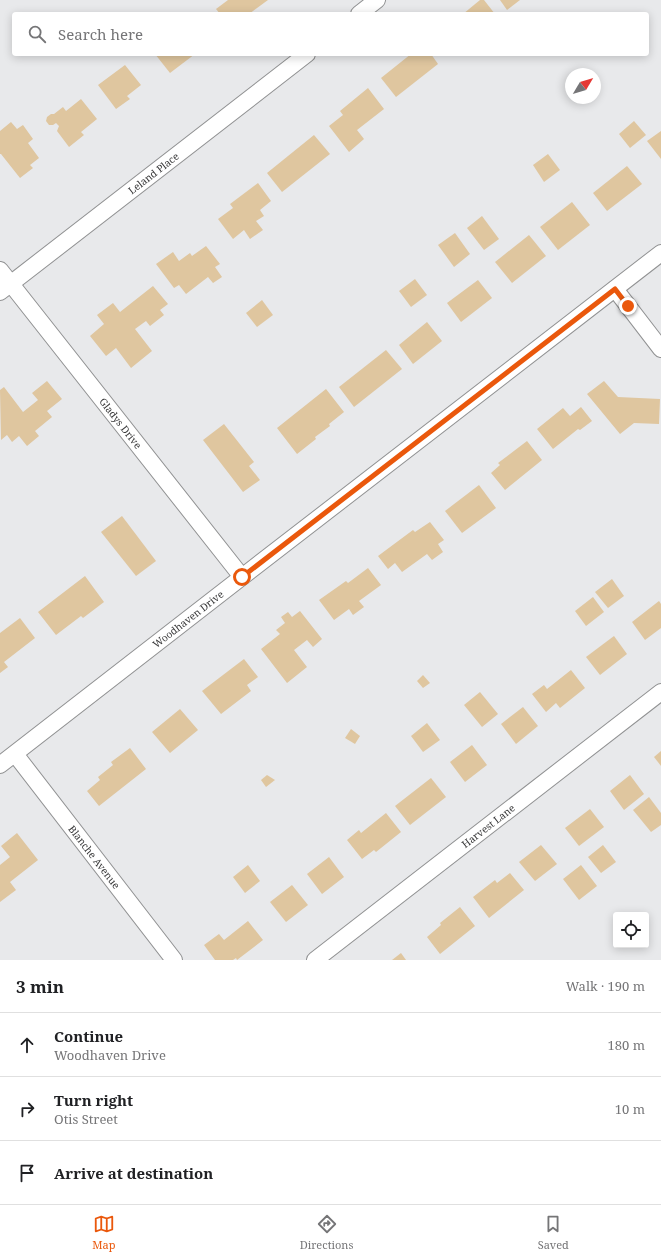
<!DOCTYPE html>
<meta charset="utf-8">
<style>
body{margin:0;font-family:"Noto Serif",serif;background:#f6f6f6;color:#202124}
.controls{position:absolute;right:12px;bottom:12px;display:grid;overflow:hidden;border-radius:4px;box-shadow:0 2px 10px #0003}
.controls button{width:36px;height:36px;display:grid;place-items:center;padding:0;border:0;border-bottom:1px solid #e0e0e0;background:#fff;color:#202124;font:20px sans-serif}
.compass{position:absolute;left:565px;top:68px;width:36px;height:36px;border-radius:50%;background:#fff;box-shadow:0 2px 10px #0003;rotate:52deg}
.stop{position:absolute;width:12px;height:12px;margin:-9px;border:3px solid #ea580c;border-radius:50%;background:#fff}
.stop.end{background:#ea580c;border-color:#fff;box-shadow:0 1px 4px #0008}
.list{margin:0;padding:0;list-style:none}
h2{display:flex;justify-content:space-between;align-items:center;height:52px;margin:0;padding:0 16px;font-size:17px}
h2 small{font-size:13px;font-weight:400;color:#757577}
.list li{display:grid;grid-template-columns:26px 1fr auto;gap:12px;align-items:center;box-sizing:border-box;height:64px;padding:0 16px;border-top:1px solid #e0e0e0}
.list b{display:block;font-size:15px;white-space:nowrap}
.list p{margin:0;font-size:13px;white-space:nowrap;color:#757577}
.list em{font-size:13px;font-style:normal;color:#757577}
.icon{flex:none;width:22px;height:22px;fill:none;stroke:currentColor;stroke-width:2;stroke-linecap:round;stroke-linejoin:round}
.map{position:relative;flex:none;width:661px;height:960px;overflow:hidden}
.search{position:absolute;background:#fff;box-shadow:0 2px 10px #0003;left:12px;right:12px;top:12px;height:44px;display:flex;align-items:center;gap:10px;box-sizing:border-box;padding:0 14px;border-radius:4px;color:#757577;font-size:15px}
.sheet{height:244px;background:#fff}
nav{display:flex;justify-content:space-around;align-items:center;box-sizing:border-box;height:56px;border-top:1px solid #e0e0e0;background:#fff;font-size:11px;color:#757577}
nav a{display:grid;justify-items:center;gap:2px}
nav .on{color:#ea580c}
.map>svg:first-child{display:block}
</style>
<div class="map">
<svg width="661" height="960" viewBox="0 0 661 960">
<rect width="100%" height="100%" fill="#e8e9eb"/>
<!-- building -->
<g fill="#dfc69f">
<polygon points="228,0 268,0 249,14 220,14 216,9"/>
<polygon points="480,0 484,0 495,14 463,14"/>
<polygon points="500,0 520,0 507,10"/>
<polygon points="155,54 195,54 170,73"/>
<polygon points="411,54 431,54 438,64 396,97 381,78"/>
<polygon points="125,65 141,85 127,96 130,99 116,109 98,85"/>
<polygon points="368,88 384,109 357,130 364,139 349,152 329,126 343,115 340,111"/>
<polygon points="81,99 97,119 81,132 84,135 69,147 57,131 59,126 56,123 53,125 49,125 46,121 47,117 51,114 54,114 63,107 66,111"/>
<polygon points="634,121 646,135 630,148 619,134"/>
<polygon points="11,122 17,129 23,125 33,139 28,143 39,158 30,165 33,168 20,178 1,154 0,154 0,131"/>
<polygon points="661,131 661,159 647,141"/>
<polygon points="314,135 330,154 282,192 267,173"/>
<polygon points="548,154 560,170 544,182 533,165"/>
<polygon points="627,166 642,184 607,211 593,193"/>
<polygon points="258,183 271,201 260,210 264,216 256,221 263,230 250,239 244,230 233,239 218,219 233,208 230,204"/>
<polygon points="572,202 590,225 558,250 540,227"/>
<polygon points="482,216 499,239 484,250 467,228"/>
<polygon points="455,233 470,254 454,267 438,245"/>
<polygon points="529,235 546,256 512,283 495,262"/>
<polygon points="206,246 220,264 215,267 222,277 213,283 208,277 186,294 179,285 174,288 156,264 173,252 179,261 190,253 192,256"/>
<polygon points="415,279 427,295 411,307 399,291"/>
<polygon points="478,280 492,298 461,322 447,303"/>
<polygon points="153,286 168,304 160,310 164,315 150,326 146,321 135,329 152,351 131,368 116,348 106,356 90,336 104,324 97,315 113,303 120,312"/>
<polygon points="262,300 273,315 257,327 246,313"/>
<polygon points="427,322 442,341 413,364 399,345"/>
<polygon points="386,350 402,369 354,407 339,387"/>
<polygon points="47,381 62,399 47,411 52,417 35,431 39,436 27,446 19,436 12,442 7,435 1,440 0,390 4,387 23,412 38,400 32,393"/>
<polygon points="604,381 618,397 660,399 659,424 634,423 620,434 587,394"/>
<polygon points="326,389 344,412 329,424 330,426 315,437 316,439 297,454 277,428"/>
<polygon points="581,407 592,421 580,430 578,429 553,449 537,429 563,408 570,416"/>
<polygon points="224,424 254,462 249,466 260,480 243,492 203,440"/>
<polygon points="527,441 542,460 505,490 491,473 500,465 498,463"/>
<polygon points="479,485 496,508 462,533 445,511"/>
<polygon points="122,516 156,561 136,576 101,532"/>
<polygon points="430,522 444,540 438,544 443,552 432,560 427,554 402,572 395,563 388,569 378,556 413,530 415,532"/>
<polygon points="368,568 381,585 359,601 364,607 353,615 349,609 334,620 319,600 346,581 348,583"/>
<polygon points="85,576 104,602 83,618 81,616 56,635 38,612"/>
<polygon points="612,579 624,596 608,608 595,592"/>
<polygon points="593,597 604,612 586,626 575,611"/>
<polygon points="659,601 661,604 661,628 645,640 632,622"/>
<polygon points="300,611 322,639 313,647 307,640 294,650 307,667 287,683 261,649 280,634 276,630 285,623 281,617 288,612 292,617"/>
<polygon points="20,618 35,638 4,662 8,667 0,673 0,633"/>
<polygon points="614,636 627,654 600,675 586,657"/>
<polygon points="244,659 258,677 247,685 251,691 221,714 202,691"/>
<polygon points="571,670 585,688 560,708 556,703 546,712 532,694 544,685 547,689"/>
<polygon points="423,675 430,683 423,688 417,681"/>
<polygon points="480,692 498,714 482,727 464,705"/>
<polygon points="523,707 538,726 516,744 501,724"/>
<polygon points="180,709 198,730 170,753 152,732"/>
<polygon points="427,723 440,740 423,752 411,736"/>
<polygon points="351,729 360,736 355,744 345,738"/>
<polygon points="472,745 487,765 465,782 450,762"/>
<polygon points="130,748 146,769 99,806 87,791 100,780 98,777 113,765 111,762"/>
<polygon points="661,751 661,766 654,757"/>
<polygon points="267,775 275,780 266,787 261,780"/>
<polygon points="630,775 644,794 624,810 610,791"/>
<polygon points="431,778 446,797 410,825 395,806"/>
<polygon points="649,797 661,813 661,825 651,832 633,810"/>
<polygon points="590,809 604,827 579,846 565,828"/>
<polygon points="386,813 401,832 376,852 374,850 362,859 347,840 359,830 361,833"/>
<polygon points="17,833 38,860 10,882 16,890 0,902 0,865 10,857 1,846"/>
<polygon points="541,845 557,864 535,881 519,862"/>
<polygon points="603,845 616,862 601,873 588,857"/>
<polygon points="329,857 344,877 322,894 307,874"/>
<polygon points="248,865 260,881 245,893 233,877"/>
<polygon points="581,865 597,886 579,900 563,879"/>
<polygon points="510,873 524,890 489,918 473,897 495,880 497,883"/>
<polygon points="292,885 308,905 286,922 270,902"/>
<polygon points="460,907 475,926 440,954 427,937 441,925 440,923"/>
<polygon points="248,921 263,940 237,960 236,958 233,960 215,960 204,945 219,934 224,940"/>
<polygon points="401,953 406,960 392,960"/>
</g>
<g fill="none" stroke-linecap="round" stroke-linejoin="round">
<defs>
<g id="street">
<polyline points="359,14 377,0"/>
<path id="s1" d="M0,270L242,577"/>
<polyline points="615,289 661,349"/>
<path id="s2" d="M0,292L307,54"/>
<path id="s3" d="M15,754L174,960"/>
<path id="s4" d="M0,765L242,577L661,253"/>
<path id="s5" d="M315,960L661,692"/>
</g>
</defs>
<!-- street casing -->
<use href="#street" stroke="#919293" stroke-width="18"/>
<!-- street -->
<use href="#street" stroke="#fff" stroke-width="16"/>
</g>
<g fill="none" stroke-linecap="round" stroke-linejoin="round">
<!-- route -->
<polyline stroke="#ea580c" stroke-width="5" points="242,577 615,289 628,306"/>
</g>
<g text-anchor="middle" stroke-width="3" stroke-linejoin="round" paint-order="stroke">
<!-- street labels -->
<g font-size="10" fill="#383839" stroke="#f5f7f8">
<text dy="4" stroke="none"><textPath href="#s2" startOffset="194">Leland Place</textPath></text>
<text dy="4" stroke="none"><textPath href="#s1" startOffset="195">Gladys Drive</textPath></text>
<text dy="4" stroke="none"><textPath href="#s4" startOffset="238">Woodhaven Drive</textPath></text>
<text dy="4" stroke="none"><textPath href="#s5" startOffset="219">Harvest Lane</textPath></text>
<text dy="4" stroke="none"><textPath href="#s3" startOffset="130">Blanche Avenue</textPath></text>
</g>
</g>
</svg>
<div class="controls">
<button><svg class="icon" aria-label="locate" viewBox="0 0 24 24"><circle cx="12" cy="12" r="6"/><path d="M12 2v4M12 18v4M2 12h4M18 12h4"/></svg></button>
</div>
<svg class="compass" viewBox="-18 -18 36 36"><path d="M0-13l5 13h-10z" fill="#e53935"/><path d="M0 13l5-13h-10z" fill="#757577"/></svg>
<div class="stop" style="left:242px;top:577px"></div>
<div class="stop end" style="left:628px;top:306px"></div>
<div class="search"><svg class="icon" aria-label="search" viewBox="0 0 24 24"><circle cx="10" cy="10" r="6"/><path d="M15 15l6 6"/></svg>Search here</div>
</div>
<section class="sheet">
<h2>3 min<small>Walk · 190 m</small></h2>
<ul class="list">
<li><svg class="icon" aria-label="ahead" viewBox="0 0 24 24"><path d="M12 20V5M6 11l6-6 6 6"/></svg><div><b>Continue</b><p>Woodhaven Drive</p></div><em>180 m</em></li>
<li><svg class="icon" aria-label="right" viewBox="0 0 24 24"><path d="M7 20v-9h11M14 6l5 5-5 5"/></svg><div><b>Turn right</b><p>Otis Street</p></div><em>10 m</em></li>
<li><svg class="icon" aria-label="arrive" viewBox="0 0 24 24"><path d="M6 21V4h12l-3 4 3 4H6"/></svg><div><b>Arrive at destination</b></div></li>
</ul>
</section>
<nav>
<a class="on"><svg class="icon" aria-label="map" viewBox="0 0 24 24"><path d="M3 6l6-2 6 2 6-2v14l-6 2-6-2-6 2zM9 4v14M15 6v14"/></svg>Map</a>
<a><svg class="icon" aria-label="directions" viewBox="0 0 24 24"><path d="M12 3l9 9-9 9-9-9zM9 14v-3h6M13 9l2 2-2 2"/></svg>Directions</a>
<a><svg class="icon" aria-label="saved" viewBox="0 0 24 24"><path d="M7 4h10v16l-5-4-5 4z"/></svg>Saved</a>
</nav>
